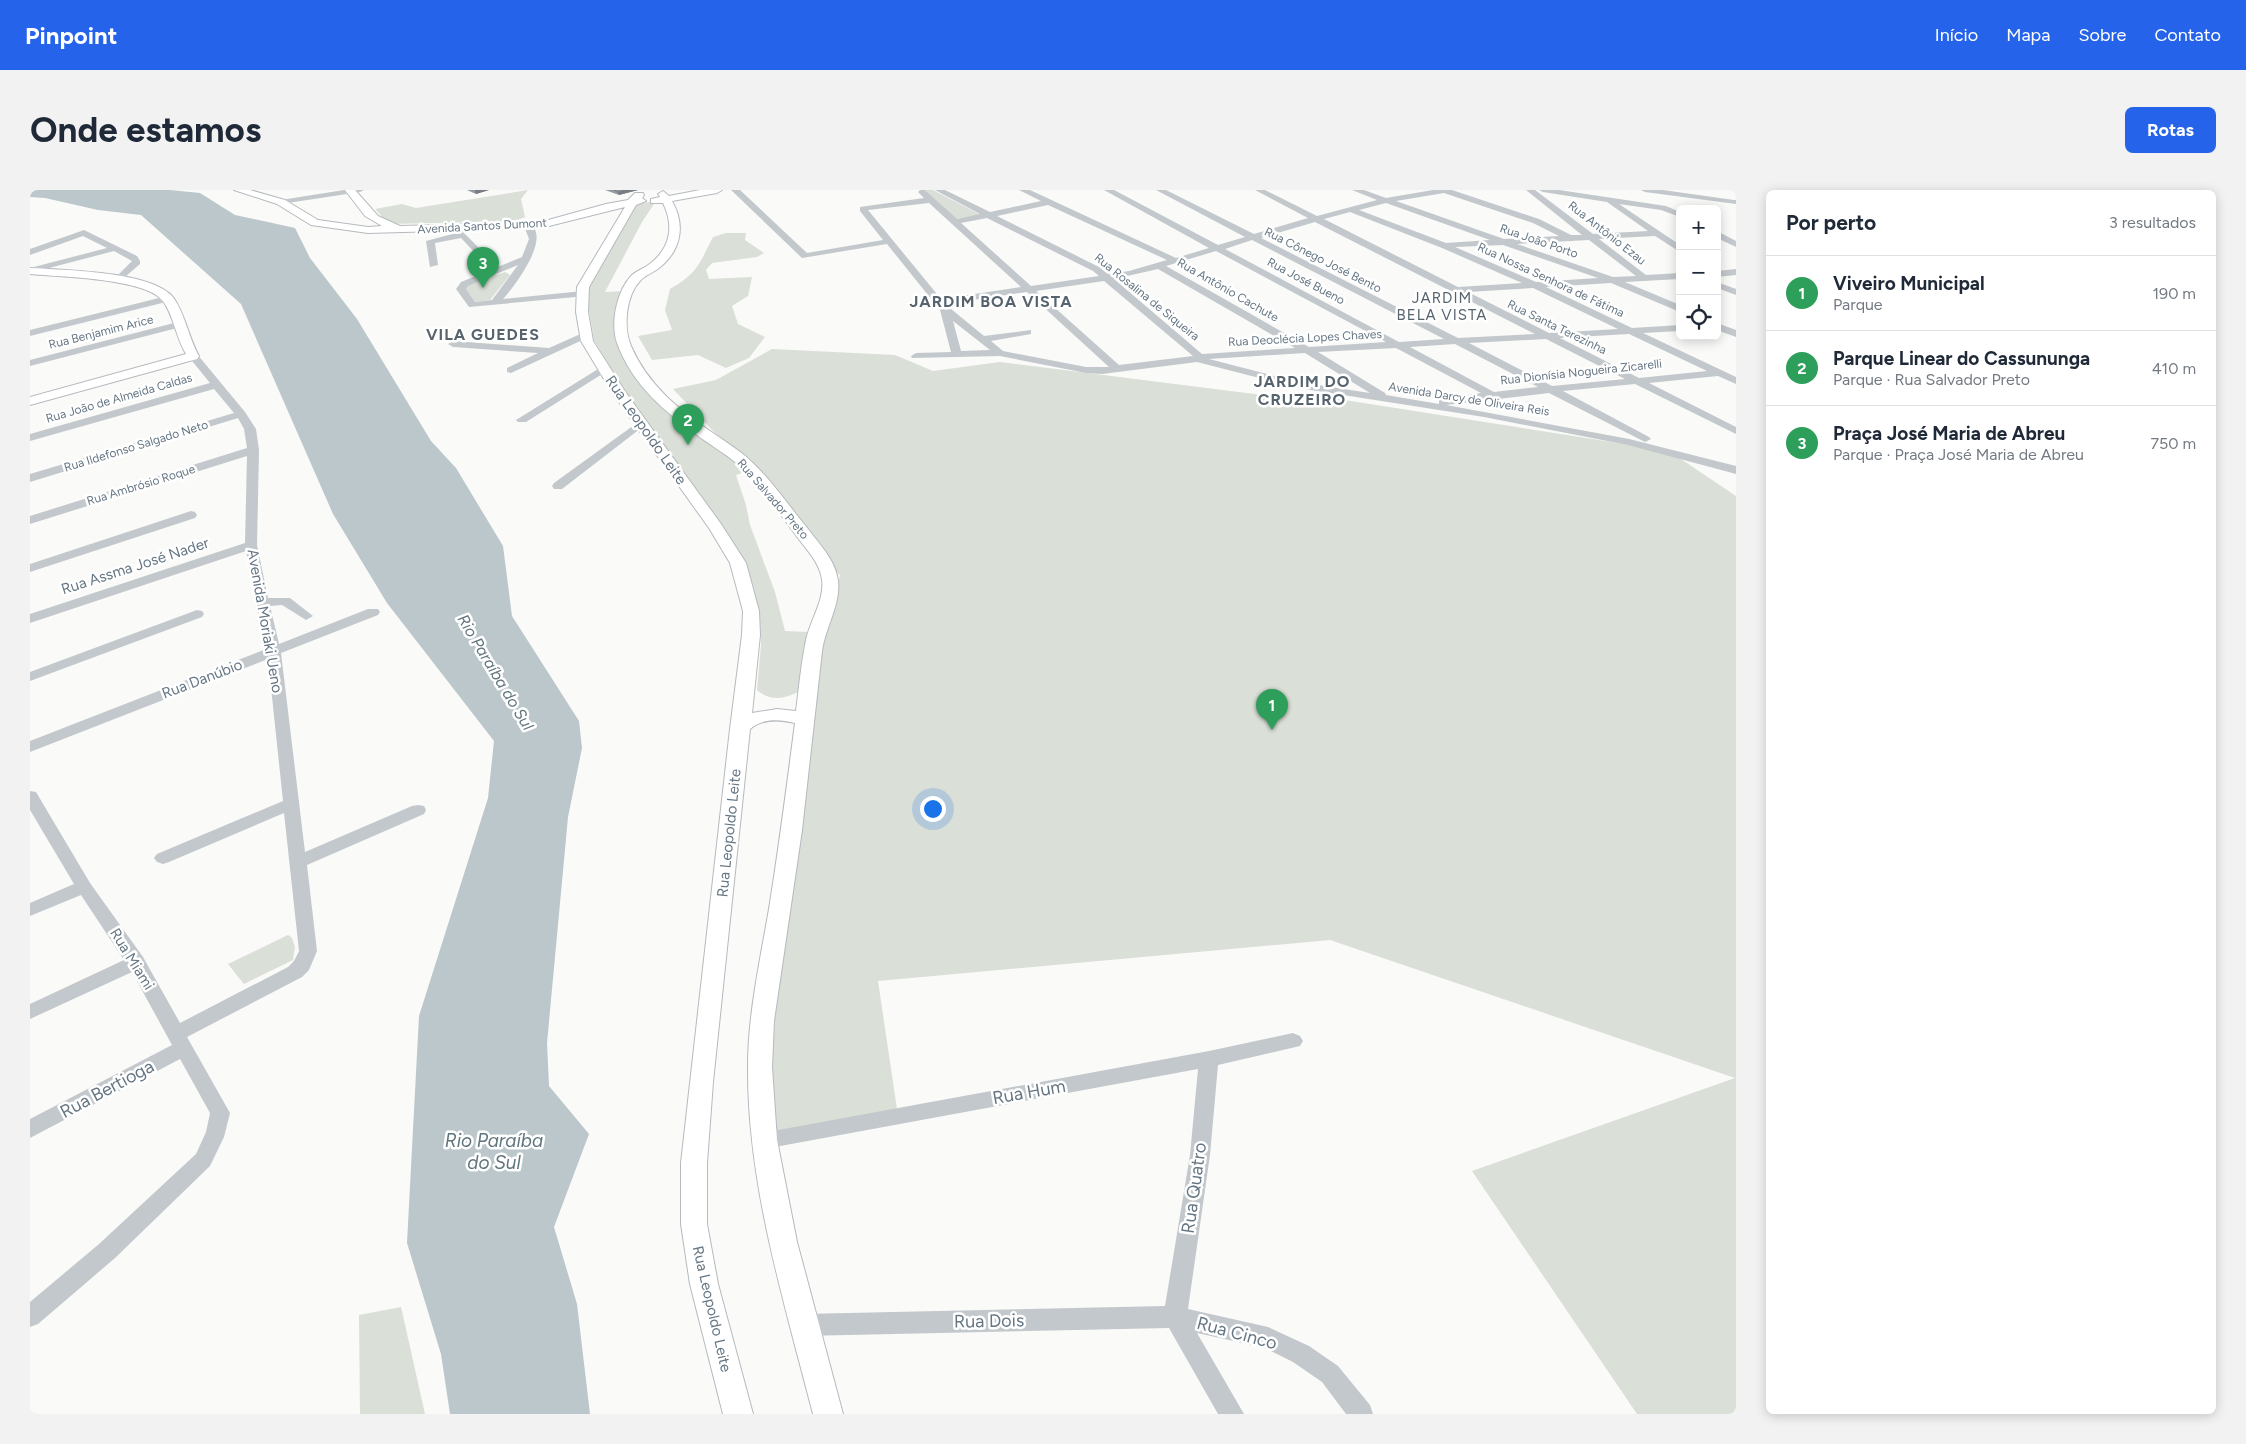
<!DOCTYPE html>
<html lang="pt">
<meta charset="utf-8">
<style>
body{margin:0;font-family:Figtree,sans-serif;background:#f2f2f3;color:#1f2937}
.controls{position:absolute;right:15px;top:15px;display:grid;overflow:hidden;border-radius:8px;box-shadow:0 2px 12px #0003}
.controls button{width:45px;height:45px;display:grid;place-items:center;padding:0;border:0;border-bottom:1px solid #e0e1e3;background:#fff;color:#1f2937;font:25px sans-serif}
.you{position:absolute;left:902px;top:618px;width:18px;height:18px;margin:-12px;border:4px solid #fff;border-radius:50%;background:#1a73e8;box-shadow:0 0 0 8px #1a73e833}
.badge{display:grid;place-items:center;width:32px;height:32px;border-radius:50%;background:#2563eb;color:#fff;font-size:16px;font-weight:700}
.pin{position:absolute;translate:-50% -41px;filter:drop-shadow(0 1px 2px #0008)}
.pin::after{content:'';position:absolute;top:26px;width:18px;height:15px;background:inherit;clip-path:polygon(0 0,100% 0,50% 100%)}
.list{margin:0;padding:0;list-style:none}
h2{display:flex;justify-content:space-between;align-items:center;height:65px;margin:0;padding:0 20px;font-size:21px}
h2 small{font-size:16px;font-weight:400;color:#747a83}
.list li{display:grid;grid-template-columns:32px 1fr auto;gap:15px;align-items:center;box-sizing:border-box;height:75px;padding:0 20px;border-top:1px solid #e0e1e3}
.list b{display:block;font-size:19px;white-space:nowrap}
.list p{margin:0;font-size:16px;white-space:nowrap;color:#747a83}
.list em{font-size:16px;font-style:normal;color:#747a83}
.icon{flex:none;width:28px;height:28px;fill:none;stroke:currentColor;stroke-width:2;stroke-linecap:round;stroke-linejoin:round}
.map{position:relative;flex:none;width:1706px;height:1224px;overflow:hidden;border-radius:8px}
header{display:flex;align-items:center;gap:30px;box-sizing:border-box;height:70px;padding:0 25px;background:#2563eb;color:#fff}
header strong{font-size:24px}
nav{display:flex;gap:28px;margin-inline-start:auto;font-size:18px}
.intro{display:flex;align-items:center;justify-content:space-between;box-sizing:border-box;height:120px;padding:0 30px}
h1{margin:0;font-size:35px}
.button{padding:12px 22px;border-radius:8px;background:#2563eb;color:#fff;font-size:18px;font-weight:700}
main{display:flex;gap:30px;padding:0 30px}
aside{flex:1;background:#fff;border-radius:8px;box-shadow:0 2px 12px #0003}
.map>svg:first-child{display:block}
</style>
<header>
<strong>Pinpoint</strong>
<nav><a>Início</a><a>Mapa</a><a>Sobre</a><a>Contato</a></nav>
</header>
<div class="intro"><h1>Onde estamos</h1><a class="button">Rotas</a></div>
<main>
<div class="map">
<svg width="1706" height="1224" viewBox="0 0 1706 1224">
<rect width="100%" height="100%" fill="#fafaf8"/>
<!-- green -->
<g fill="#dadfd7">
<polygon points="498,0 491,9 495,27 486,31 359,34 345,19 372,14 386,18"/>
<polygon points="895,0 903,0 951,25 926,29"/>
<path d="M626,11L612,32L575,102L594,101L589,132L629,213L717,281L706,285L716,315L720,335L745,402L755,441L778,442L770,501C755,509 741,512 727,500L731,455L730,431L724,398L705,356L597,204L564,150L555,97L605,14Z"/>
<path d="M696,43H716L715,50L734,63L727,67L682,73L676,80L679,89L722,87L718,106L702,116L708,134L735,147L719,168L696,178L668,165L622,170L608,146L642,140L635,120L640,99C668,83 669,74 683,47Z"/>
<polygon points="475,82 480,85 460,110 445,112 436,99 437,95"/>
<polygon points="742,159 865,165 903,181 970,172 1255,208 1270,203 1639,261 1706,306 1706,1224 1607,1224 1442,981 1705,888 1300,750 848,791 868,926 734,950 764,620 792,459 810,385 794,373 724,284 643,199 686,190"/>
<polygon points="258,745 262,748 265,757 263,770 214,794 198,774"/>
<polygon points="371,1117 395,1224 330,1224 329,1125"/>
</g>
<!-- water -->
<polygon fill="#bbc7cb" points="0,0 140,0 170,3 205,25 265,38 280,68 327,129 401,251 426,278 473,356 482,426 549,531 552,558 538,627 517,853 519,896 559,944 524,1037 547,1114 560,1224 420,1224 411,1164 377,1053 389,826 458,608 464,551 357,413 303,324 211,114 111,25 68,20 15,8 0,7"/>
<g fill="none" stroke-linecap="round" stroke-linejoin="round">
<defs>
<g id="major">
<path d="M204,0H220L255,10L288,30L338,37L352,36L335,26L315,0H325L348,26L370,36L511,32L576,14L598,10L605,3H613L614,5L612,8L616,11L606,15L559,97L558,122L563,151L596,203L691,334L716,373L729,421L730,445L722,523L747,519L766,521C769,498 771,474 776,450C780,430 795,410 792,389C789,371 775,358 765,344C746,319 728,293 705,272C694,263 682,256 671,248C636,223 602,195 587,153C580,133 587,100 602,85C608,80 615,78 621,73C641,57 644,35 633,13H621V9L630,7L628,4L633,1L639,6L670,0H692L687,3L642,11C656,35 651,61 629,78C623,83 615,85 610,91C596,105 593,138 601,156C618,195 648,219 683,243C693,250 704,257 714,265C739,286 757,314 778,339C790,355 806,371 808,391C811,414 795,438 792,461L772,640L744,831L742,877L747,950L767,1052L813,1224H783C754,1111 717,994 718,876C718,824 730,771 739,719C749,657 757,595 765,533C749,529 733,528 720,539L683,892L677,973V1034L688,1094L723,1224H693L660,1094L651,1034V973L700,539L712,445L713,421L700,373L679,338L583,204L551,151L546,122L547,97L595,17L511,38L338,43L281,35L247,14Z"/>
<path d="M0,78C33,80 119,81 142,106C154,120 159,149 169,166L167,169L0,215V207L156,164C146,148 144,126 133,111C116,88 29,87 0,84Z"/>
</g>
</defs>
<!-- major casing -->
<use href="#major" stroke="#b5babe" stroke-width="2"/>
<!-- minor -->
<g fill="#c3c8cc" fill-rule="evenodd">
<polygon points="314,0 334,0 330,2 251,14 247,12 251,10"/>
<path d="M701,0H710L777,63L853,50L830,21V17L894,8L888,2L890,0H895L927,29L950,24L905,0H915L960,22L1011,11L989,0H1000L1146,68L1179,58L1074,0H1084L1188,55L1215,47L1126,0H1136L1224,44L1278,28L1225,0H1235L1287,26L1347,10L1322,0H1334L1356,8L1403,0H1422L1509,29L1541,45H1552L1496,0H1505L1563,44L1618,41L1577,12L1513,2L1509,0H1529L1636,16L1650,22V27L1631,20L1589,14L1650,55V62L1625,46L1569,49L1616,85L1650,83V89L1595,92L1650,115V122L1581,93L1516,97L1602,138L1650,135V141L1613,143L1706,187V194L1688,186L1619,193L1706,237V244L1605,194L1533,201L1619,247L1621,249L1615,252L1519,203L1416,215L1599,249L1706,276V284L1598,255L1454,227L1268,198L1167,172L1072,184L1056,183L970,166L882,168L881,166L886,163L921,162L910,120L857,54L772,68ZM1414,3L1503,33L1529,46L1474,49L1366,11ZM899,13L991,97L911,109L838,20ZM1356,13L1460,50L1416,53L1329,20ZM1018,15L1137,70L1099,81L1078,84L1069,77L967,26ZM1320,22L1412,58L1492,93L1428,97L1294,29ZM957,28L1063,81L1069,86L1001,96L931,33ZM1285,32L1505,144L1428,148L1231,48ZM1222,50L1414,149L1369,152L1195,59ZM1559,50L1606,86L1583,87L1487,54ZM1473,55L1568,88L1506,92L1425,57ZM1186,61L1356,152L1279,157L1136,76ZM1128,79L1265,158L1172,164L1084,89ZM1074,91L1163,166L1089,175L1006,101ZM1503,98L1588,139L1519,143L1438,102ZM997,102L1079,177H1056L973,161L961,151L1001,144V140L954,146L915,114ZM923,131L960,160L931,161ZM1599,144L1677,181L1609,188L1530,148ZM1516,149L1595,189L1522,196L1439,153ZM1425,154L1508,197L1464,202L1380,157ZM1366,158L1451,203L1413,209L1409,210V214L1356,205L1355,203L1288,162ZM1275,163L1340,203L1268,192L1179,169Z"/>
<polygon points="1611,0 1633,0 1704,10 1706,10 1706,14 1615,2"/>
<path d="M498,33C524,45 484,97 473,109L553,101L556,102V106L439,117L426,99L431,92L492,67L499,49L494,36ZM488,75L462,110L445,112L436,99L438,96Z"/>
<polygon points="426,35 456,65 449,67 431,48 405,53 408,75 400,77 396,51 426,43 422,38"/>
<polygon points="54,40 107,66 110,71 110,74 88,93 83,90 102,71 84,61 0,83 0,78 77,58 53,46 0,65 0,59"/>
<polygon points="1687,41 1706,51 1706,57 1687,48"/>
<polygon points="1706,79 1706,85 1687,87 1687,81"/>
<polygon points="1687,92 1706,99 1706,105 1687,98"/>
<polygon points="137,106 140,107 140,111 0,146 0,140"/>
<polygon points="148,132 151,133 151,137 0,176 0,170"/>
<polygon points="1687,133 1706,140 1706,147 1687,140"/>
<polygon points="555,142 560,145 559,147 481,183 477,182 477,178 508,163 423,157 418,154 423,151 519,158"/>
<polygon points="163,163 167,164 215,222 226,239 229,260 227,355 238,408 260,408 283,426 276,430 252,415 240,416 249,454 338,419 348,419 350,422 348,425 251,463 275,662 382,616 388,615 394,616 396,620 394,624 277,675 287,761 279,780 272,787 157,847 200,923 194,947 180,976 85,1068 8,1134 0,1137 0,1112 69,1054 166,964 176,942 180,923 150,869 0,948 0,929 142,855 102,782 0,829 0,814 94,770 51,705 0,726 0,713 44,694 0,620 0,601 6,602 60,693 113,767 150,833 258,777 264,771 269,761 254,623 139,672 133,674 127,672 124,668 127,664 253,611 238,469 0,562 0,551 236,459 216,361 0,433 0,424 215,353 217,266 0,334 0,326 217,258 214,239 208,228 0,292 0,284 204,223 184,199 0,251 0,244 180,193 158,166"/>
<polygon points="573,176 578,179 577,181 496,232 488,232 486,230"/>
<polygon points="611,230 617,233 615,235 532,299 524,299 522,296 524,293"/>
<polygon points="161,321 165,322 167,325 165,328 0,382 0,374"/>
<polygon points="167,420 172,421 174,424 172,427 0,491 0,482"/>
<polygon points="1263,843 1270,846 1273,851 1270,856 1188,875 1180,965 1158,1119 1238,1137 1279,1156 1308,1176 1340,1215 1343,1224 1316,1224 1292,1192 1263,1172 1235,1158 1167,1143 1214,1224 1188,1224 1139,1138 773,1146 765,1143 761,1135 765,1127 773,1124 1135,1116 1160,965 1168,879 734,959 727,956 724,950 727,944 1179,861"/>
</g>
<!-- major -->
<use href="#major" fill="#fff" fill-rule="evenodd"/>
</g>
<!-- wall -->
<g fill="#929a9f">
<polygon points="437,0 459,0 446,4"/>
<polygon points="575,0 608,0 589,5"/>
</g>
<!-- shaded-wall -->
<g fill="#777d82">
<polygon points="445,0 459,0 446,4"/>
<polygon points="595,0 608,0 589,5 588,2"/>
</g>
<!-- building -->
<polygon fill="#aab3b9" stroke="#777d82" points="584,0 595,0 588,2"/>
<g text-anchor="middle" stroke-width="5" stroke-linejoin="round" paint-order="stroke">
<!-- far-street labels -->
<g font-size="12" fill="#657683" stroke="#fff">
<text transform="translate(452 36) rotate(-3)" y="4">Avenida Santos Dumont</text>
<text transform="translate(1577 43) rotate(38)" y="4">Rua Antônio Ezau</text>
<text transform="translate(1509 51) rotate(19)" y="4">Rua João Porto</text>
<text transform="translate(1293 70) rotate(27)" y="4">Rua Cônego José Bento</text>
<text transform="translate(1521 90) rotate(25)" y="4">Rua Nossa Senhora de Fátima</text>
<text transform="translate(1276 91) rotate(28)" y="4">Rua José Bueno</text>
<text transform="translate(1198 100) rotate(30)" y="4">Rua Antônio Cachute</text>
<text transform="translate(1117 107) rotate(39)" y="4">Rua Rosalina de Siqueira</text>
<text transform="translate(1527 137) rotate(26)" y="4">Rua Santa Terezinha</text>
<text transform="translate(71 142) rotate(-14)" y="4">Rua Benjamim Arice</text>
<text transform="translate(1275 148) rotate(-3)" y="4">Rua Deoclécia Lopes Chaves</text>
<text transform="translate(1551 182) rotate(-6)" y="4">Rua Dionísia Nogueira Zicarelli</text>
<text transform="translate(89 208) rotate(-16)" y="4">Rua João de Almeida Caldas</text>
<text transform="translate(1439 209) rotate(9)" y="4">Avenida Darcy de Oliveira Reis</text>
<text transform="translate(106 256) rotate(-17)" y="4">Rua Ildefonso Salgado Neto</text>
<text transform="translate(111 295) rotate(-17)" y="4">Rua Ambrósio Roque</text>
<text transform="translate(743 309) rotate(49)" y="4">Rua Salvador Preto</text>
</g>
<!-- far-quarter labels -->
<g font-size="15" letter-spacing="1" fill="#57646e" stroke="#fff">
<text x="1412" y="113">JARDIM<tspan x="1412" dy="17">BELA VISTA</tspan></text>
</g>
<!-- street labels -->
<g font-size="15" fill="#657683" stroke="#fff">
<text transform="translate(616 240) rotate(55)" y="5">Rua Leopoldo Leite</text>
<text transform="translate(105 376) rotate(-18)" y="5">Rua Assma José Nader</text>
<text transform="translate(235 431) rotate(80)" y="5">Avenida Moriaki Ueno</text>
<text transform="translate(172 489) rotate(-21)" y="5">Rua Danúbio</text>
<text transform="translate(699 643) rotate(-84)" y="5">Rua Leopoldo Leite</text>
<text transform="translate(102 769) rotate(58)" y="5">Rua Miami</text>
<text transform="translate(682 1119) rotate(77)" y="5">Rua Leopoldo Leite</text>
</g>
<!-- far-district labels -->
<g font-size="16" font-weight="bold" letter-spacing="1" fill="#57646e" stroke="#fff">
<text x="961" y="117">JARDIM BOA VISTA</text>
<text x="453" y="150">VILA GUEDES</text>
<text x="1272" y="197">JARDIM DO<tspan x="1272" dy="18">CRUZEIRO</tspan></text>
</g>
<!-- water labels -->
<g font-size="16" font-style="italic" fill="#60757c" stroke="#fff">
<text transform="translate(466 482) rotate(59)" y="6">Rio Paraíba do Sul</text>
</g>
<!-- near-street labels -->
<g font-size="18" fill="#657683" stroke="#fff">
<text transform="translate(77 899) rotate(-28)" y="6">Rua Bertioga</text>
<text transform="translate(999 902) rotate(-10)" y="6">Rua Hum</text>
<text transform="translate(1164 998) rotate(-82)" y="6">Rua Quatro</text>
<text transform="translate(959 1131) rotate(-1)" y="6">Rua Dois</text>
<text transform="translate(1207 1143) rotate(15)" y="6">Rua Cinco</text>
</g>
<!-- near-water labels -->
<g font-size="19" font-style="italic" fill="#60757c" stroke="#fff">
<text x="464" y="957">Rio Paraíba<tspan x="464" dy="22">do Sul</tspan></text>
</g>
</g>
</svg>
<div class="controls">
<button>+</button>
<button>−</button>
<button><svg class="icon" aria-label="locate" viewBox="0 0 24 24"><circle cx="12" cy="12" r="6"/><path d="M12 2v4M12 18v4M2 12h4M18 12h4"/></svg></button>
</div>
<div class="you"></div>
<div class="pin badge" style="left:1242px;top:540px;background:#2e9e5b">1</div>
<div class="pin badge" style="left:658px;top:255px;background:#2e9e5b">2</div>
<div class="pin badge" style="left:453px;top:98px;background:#2e9e5b">3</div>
</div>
<aside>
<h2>Por perto<small>3 resultados</small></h2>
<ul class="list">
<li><span class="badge" style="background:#2e9e5b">1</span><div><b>Viveiro Municipal</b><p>Parque</p></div><em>190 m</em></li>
<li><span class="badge" style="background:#2e9e5b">2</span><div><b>Parque Linear do Cassununga</b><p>Parque · Rua Salvador Preto</p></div><em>410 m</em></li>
<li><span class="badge" style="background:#2e9e5b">3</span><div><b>Praça José Maria de Abreu</b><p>Parque · Praça José Maria de Abreu</p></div><em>750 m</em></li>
</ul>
</aside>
</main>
